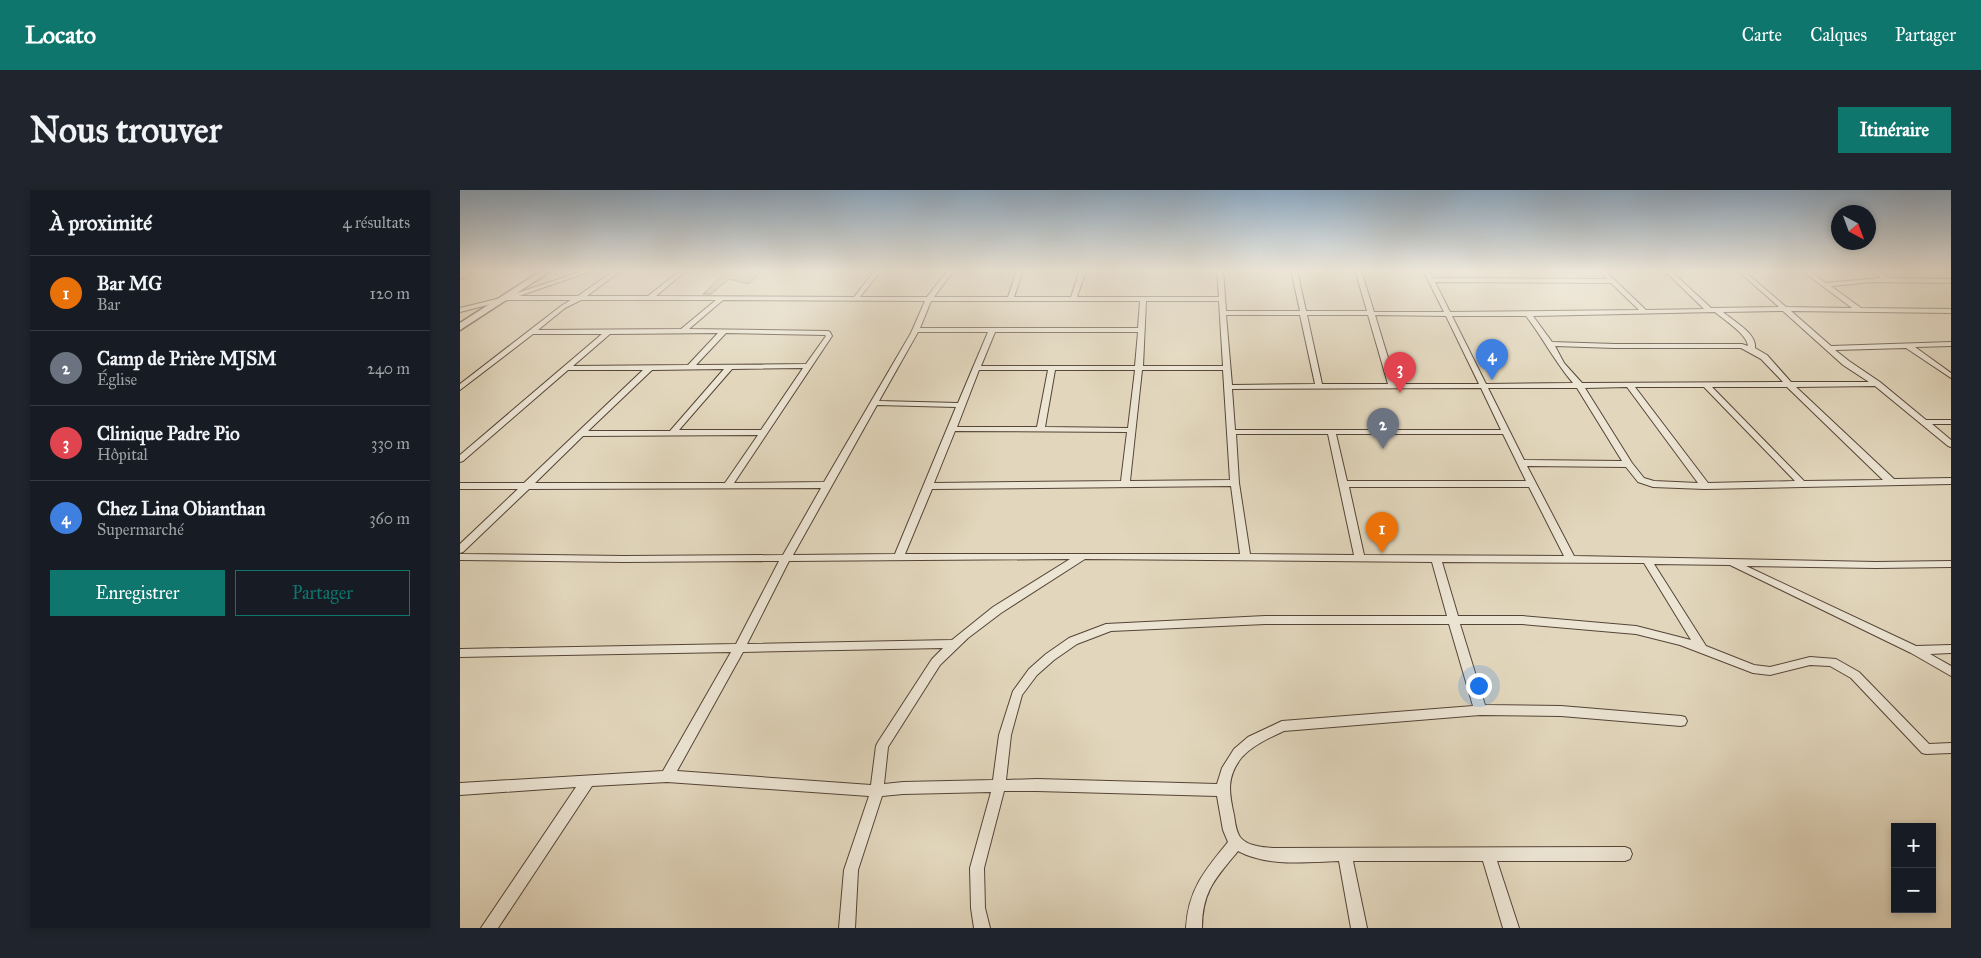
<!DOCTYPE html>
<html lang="fr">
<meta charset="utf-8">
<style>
body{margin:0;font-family:"IM FELL Great Primer",serif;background:#20242c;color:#f1f3f6}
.controls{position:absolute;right:15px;bottom:15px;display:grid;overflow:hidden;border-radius:0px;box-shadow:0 2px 8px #0003}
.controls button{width:45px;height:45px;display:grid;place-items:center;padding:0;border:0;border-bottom:1px solid #363941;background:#171b24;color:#f1f3f6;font:25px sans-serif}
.compass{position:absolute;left:1371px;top:15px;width:45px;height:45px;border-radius:50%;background:#171b24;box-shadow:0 2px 8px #0003;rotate:139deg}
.you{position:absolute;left:1018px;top:495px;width:18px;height:18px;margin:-12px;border:4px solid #fff;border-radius:50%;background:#1a73e8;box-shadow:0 0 0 8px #1a73e833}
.badge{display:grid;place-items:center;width:32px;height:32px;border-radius:50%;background:#0f766e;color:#fff;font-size:16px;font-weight:700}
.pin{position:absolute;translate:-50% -41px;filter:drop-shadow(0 1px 2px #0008)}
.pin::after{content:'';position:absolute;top:26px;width:18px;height:15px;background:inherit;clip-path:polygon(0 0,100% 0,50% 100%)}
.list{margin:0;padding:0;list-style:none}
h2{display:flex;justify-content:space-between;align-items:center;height:65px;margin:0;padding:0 20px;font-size:21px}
h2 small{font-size:16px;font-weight:400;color:#9ea1a6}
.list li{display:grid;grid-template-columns:32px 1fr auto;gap:15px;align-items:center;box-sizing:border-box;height:75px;padding:0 20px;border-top:1px solid #363941}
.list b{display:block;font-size:19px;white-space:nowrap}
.list p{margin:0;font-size:16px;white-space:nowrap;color:#9ea1a6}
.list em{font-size:16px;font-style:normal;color:#9ea1a6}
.actions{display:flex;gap:10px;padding:15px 20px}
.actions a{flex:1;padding:11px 0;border:1px solid #0f766e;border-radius:0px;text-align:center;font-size:18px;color:#0f766e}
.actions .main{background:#0f766e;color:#fff}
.map{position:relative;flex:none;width:1491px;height:738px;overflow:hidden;border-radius:0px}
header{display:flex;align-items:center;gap:30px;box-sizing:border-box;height:70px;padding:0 25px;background:#0f766e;color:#fff}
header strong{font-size:24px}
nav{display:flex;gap:28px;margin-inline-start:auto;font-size:18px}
.intro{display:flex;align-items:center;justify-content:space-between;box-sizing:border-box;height:120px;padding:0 30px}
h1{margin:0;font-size:35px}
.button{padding:12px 22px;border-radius:0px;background:#0f766e;color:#fff;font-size:18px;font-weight:700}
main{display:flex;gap:30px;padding:0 30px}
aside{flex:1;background:#171b24;border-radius:0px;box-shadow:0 2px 8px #0003}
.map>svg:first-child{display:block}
</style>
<header>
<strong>Locato</strong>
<nav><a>Carte</a><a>Calques</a><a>Partager</a></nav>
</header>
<div class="intro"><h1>Nous trouver</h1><a class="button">Itinéraire</a></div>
<main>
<aside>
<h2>À proximité<small>4 résultats</small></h2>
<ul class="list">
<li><span class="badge" style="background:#e8710a">1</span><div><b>Bar MG</b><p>Bar</p></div><em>120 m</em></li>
<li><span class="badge" style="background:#6b7280">2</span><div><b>Camp de Prière MJSM</b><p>Église</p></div><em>240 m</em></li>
<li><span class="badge" style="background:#e0444e">3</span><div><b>Clinique Padre Pio</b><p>Hôpital</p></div><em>330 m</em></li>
<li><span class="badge" style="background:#3f7fe0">4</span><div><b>Chez Lina Obianthan</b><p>Supermarché</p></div><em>360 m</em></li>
</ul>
<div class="actions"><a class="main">Enregistrer</a><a>Partager</a></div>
</aside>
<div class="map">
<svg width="1491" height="738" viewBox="0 0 1491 738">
<rect width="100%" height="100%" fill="#e2d7bd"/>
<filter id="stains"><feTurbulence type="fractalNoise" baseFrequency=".004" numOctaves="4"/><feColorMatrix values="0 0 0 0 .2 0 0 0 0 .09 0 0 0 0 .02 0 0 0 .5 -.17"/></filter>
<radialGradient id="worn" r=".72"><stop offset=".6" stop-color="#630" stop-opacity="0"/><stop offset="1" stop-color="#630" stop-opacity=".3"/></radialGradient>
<!-- green -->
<polygon fill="#c2b69f" stroke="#746454" points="267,81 302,81 289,94 269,89 251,104 243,104"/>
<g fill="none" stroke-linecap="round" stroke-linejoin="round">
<defs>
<g id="minor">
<polygon points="9,80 16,80 0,89 0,85"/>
<path d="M126,80H134L59,106H118L155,80H162L127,106H188L221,80H227L196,106L394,107L413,83L406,80H418L419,83L400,107H467L488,80H494L474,107H548L557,80H563L554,107H611L620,80H626L617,107H759L757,80H763L766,121H840L831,80H837L846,121H907L895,80H901L914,122H984L963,80H969L973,88L1147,89L1138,80H1144L1186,120L1244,119L1204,80H1210L1251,118L1319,117L1277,80H1283L1326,117L1392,118L1341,80H1348L1366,93L1421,88L1409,80H1416L1430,88L1491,89V93L1413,92L1371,96L1401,118L1491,119V123L1331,121L1371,156L1491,152V156L1455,157L1491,183V188L1446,158L1375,160L1389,171L1420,192L1466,230H1491V234H1472L1491,250V257L1488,256L1415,196L1336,197L1434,289L1491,288V294L1245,299L1193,297L1178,292L1166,277L1067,276L1114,366L1416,372L1491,371V377L1416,378L1286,376L1456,456L1491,455V463L1470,464L1491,476V486L1451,463L1270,375L1194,374L1246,456L1294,475L1310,477L1350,467L1376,469L1399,482L1469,554L1491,553V563L1466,564L1462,563L1391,488L1370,476L1350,475L1310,485L1293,483L1220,455L1176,444L1062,434H1000L1025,515L1101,516L1221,526L1225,527L1227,531L1225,535L1221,536L1101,526L1020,525L824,541C809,548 793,555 782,567C766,587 769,603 774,625C775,632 776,641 780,647C787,656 802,657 812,658L1165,657L1170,659L1172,664L1170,669L1165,671H1037L1059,738H1043L1023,671H893L907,738H891L879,671C846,672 808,677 778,661C756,688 742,701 742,738H726C728,700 745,680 768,652L763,640L757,606L577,601H544L524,678L525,718L530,738H514L511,718L510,678L531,602L443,604L422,606L398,680L395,738H379L384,680L409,606L207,592L132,596L38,738H21L116,597L0,605V593L203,581L271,462L0,467V459L276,454L319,371L164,372L0,370V364L164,366L323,365L361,298L69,299L3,362L0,363V354L58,299H0V293H64L183,180H108L3,271L0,272V265L142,144H73L0,200V194L101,116L111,110H47L0,122V118L45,107ZM975,92L1151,93L1179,120L990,122ZM121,110H256L221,139L78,140L105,118ZM263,110L465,111L451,143L364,292L274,293L372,146L370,142L368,141L229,139ZM471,111H680L678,138H460ZM686,111H759L763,176H683ZM1323,121L1383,175L1409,192H1331L1307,165L1295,158C1297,143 1273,131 1263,122ZM1255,122C1264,130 1287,144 1288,156L1282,154H1155L1092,152L1073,126ZM766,125H840L855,194L772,195ZM847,125H908L928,194H862ZM915,125L986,126L1019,194H936ZM992,126H1066C1083,148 1095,172 1113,193L1026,194ZM458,142H528L498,213L419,211ZM535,142H678L675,176H521ZM258,143L228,175L113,176L150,144ZM266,143L365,145L366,146L346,174L236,175ZM1095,156L1155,158H1281L1301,169L1323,192L1122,193L1104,173ZM343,178L301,240H219L272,179ZM264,179L210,241H128L192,180ZM519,180H588L577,237H497ZM595,180H675L668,238L585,237ZM682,180H763L770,290L670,291ZM1167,197L1238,293L1194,291L1184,288L1172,273L1125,198ZM1175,197H1244L1335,291L1248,293ZM1252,197H1327L1423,290L1344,291ZM1021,198L1041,240H775L772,199ZM1028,198H1117L1162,271L1064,270ZM417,215L496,217L435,364L333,365ZM495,241L667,242L661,291L474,293ZM776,244H868L894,365L790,364L779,293ZM876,244H1043L1066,291H887ZM298,245L265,293H75L123,246ZM771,296L780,364H445L472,299ZM889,297H1069L1104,366L904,365ZM610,369L533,417L492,450L287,454L329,371ZM625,369L972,372L987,426H805L646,434L609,448L586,464L569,479L553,501L539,545L533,590L443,592L424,594L428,557L480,475L508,448L541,423ZM982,372L1184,373L1231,450L1176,436L1062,426H998ZM805,434H989L1013,516L822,531L788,547L774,559L762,578L757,594L577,589L546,590L551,545L562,505L577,485L594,470L617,454L651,441ZM483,458L472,469L418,552L416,556L411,595L217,581L283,462Z"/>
</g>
<polygon id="tertiary" points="83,80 92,80 0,140 0,133"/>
</defs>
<!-- minor casing -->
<use href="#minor" stroke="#554437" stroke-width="2"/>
<!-- tertiary casing -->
<use href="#tertiary" stroke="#554437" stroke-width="3"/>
<!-- minor -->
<use href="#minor" fill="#ece5d4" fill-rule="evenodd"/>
<!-- tertiary -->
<use href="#tertiary" fill="#ece5d4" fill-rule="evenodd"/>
</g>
<!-- sky -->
<linearGradient id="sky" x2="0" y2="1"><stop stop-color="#8ca7be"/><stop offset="0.44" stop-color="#f2ede1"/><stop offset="1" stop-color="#f2ede1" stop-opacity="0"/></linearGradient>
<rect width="1491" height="183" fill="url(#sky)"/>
<rect width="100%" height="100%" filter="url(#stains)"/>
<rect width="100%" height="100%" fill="url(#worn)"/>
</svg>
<div class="controls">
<button>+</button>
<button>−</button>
</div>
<svg class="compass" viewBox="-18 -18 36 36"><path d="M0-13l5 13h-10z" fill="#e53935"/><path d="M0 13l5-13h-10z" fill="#9ea1a6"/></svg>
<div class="you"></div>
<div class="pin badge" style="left:922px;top:363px;background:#e8710a">1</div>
<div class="pin badge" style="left:923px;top:259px;background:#6b7280">2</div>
<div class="pin badge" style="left:940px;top:203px;background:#e0444e">3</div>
<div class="pin badge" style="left:1032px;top:190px;background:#3f7fe0">4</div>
</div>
</main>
